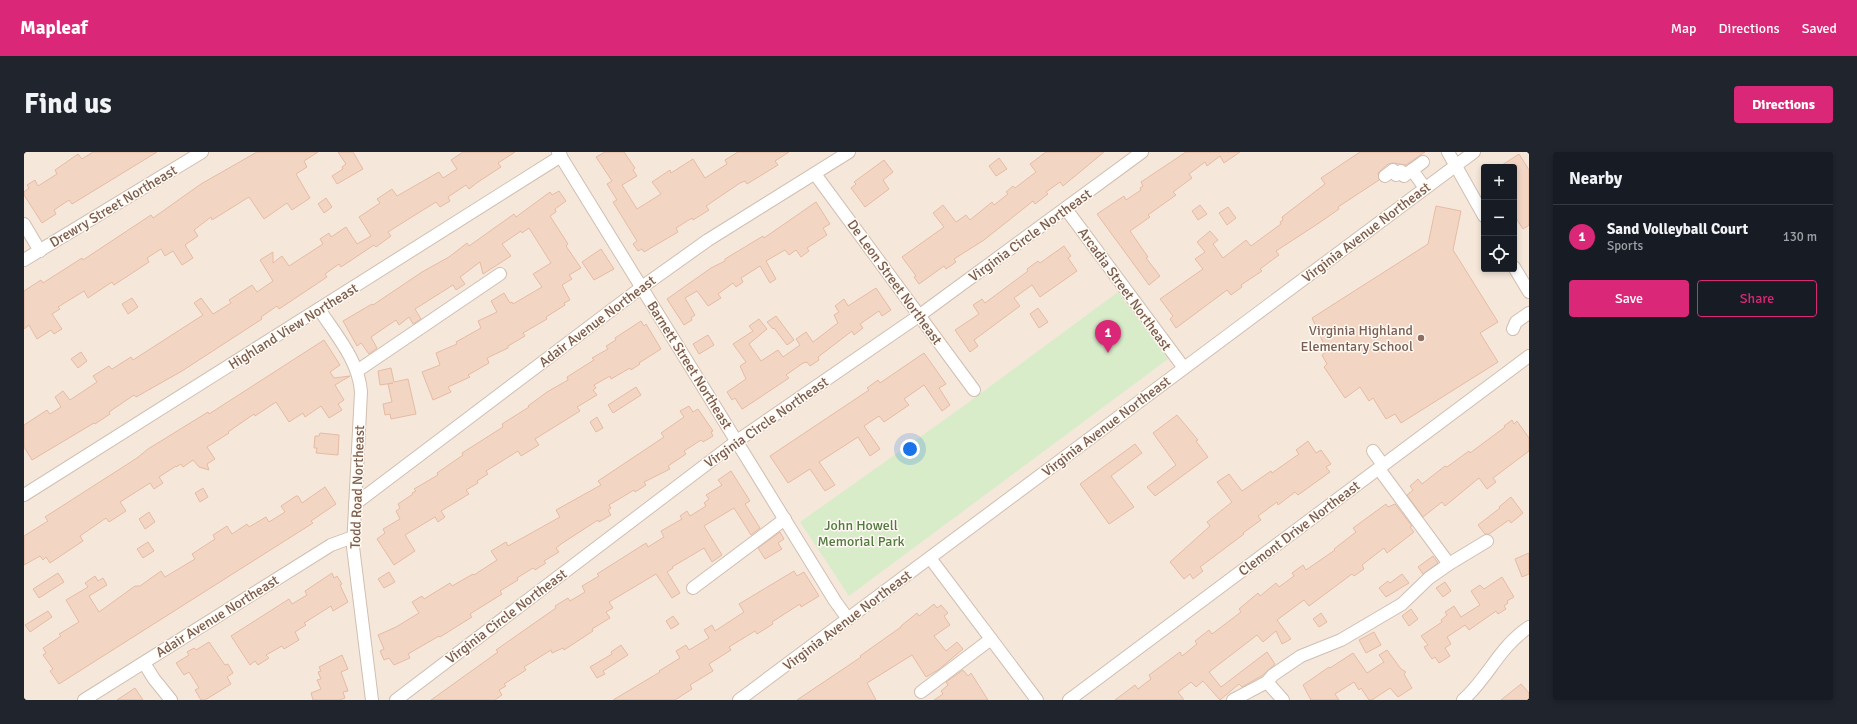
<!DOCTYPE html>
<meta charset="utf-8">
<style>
body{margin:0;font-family:Signika,sans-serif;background:#20242c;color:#f1f3f6}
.controls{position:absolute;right:12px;top:12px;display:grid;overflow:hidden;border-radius:4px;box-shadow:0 2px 6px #0003}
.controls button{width:36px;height:36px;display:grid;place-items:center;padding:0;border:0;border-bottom:1px solid #363941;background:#171b24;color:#f1f3f6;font:20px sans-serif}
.you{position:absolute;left:886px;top:297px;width:14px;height:14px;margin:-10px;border:3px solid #fff;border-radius:50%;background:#1a73e8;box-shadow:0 0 0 6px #1a73e833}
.badge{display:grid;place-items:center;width:26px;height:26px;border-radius:50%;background:#db2777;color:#fff;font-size:13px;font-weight:700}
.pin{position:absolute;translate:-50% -33px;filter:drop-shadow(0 1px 2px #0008)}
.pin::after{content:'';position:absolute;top:21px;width:14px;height:12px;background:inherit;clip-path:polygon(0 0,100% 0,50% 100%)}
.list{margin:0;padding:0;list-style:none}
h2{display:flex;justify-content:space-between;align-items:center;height:52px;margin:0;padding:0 16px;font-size:17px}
h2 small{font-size:13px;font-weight:400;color:#9ea1a6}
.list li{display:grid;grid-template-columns:26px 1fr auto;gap:12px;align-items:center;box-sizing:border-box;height:64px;padding:0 16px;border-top:1px solid #363941}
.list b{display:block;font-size:15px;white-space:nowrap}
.list p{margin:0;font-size:13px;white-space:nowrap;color:#9ea1a6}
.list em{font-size:13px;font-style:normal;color:#9ea1a6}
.actions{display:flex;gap:8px;padding:12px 16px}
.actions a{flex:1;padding:9px 0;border:1px solid #db2777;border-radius:4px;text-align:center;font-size:14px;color:#db2777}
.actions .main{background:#db2777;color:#fff}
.icon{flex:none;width:22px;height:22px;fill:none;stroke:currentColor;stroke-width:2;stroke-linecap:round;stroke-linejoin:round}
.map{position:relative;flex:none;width:1505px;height:548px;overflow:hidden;border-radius:4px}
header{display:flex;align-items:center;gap:24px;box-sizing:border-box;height:56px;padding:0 20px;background:#db2777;color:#fff}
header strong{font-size:19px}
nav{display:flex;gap:22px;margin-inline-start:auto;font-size:14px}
.intro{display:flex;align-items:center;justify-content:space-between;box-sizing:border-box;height:96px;padding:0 24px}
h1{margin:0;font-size:28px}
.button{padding:10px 18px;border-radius:4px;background:#db2777;color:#fff;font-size:14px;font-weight:700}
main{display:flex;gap:24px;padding:0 24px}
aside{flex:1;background:#171b24;border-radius:4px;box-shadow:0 2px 6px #0003}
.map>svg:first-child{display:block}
</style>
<header>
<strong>Mapleaf</strong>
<nav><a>Map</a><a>Directions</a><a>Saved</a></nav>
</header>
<div class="intro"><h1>Find us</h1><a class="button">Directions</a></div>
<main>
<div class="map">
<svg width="1505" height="548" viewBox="0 0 1505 548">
<rect width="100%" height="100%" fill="#fdf6ec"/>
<!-- residential -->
<path fill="#f5e8da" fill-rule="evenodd" d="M0,0H1423L1431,14L1450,0H1505V548H0ZM1460,15H1490V117H1460Z"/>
<!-- green -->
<polygon fill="#d8ecc9" points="1094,140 1144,207 825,444 776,370 934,258"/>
<!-- building -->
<g fill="#f3d5c3" stroke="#e6bba3">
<polygon points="69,0 133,0 48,52 45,48 30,58 32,62 18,71 0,43 0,40 5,36 3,33 11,28 14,34 33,22 31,18 54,2 58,7"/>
<polygon points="233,0 294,0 280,9 283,15 272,22 286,46 268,58 263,51 240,67 225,45 188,68 187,65 170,78 174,84 161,93 169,106 158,113 149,99 141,104 137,97 123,106 125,110 90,133 88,130 64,146 60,139 34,155 36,157 28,162 38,177 30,182 27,178 13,187 5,173 0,177 0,139 17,128 19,131 58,106 59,108 127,63 129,66 177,32"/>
<polygon points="314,0 329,0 339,17 313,32 308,24 319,17 318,15 322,12"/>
<polygon points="439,0 491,0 474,11 477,15 454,30 445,37 442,33 424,45 426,49 416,55 412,50 391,63 364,80 367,84 352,95 350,93 317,115 315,112 301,122 303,125 255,157 253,154 237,165 238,167 158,219 112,245 110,243 85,260 86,262 71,272 70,271 8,308 0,295 0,273 23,258 26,262 37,255 31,245 39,239 46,248 73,230 69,224 85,214 88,217 107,205 109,208 179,163 170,151 177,146 189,162 207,151 205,148 228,133 233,140 249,129 236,108 249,100 249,111 258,104 265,114 299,92 296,87 305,81 307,85 322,75 333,92 347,84 335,65 356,51 353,47 368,37 373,44 415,20 419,26 433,17 427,8"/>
<polygon points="581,0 600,0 611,16 609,18 613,24 598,33 613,57 637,42 628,30 646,18 647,21 669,7 681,26 703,12 701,8 714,0 765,0 751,9 754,13 723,32 721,29 716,31 682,54 685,58 669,68 668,66 652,76 654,80 620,100 618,97 614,99 609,92 613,89 589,50 593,48 583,32 588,29 572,5"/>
<polygon points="1022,0 1080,0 1039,34 1036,30 1022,40 1024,42 1011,52 1009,49 960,88 930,107 932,110 922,117 920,114 895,132 890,125 892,124 878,105 920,75 909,61 919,53 932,70 942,63 946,68 968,50 970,53 984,42 982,40 989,34 991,36 1012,20 1006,12"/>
<polygon points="1162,0 1216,0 1200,11 1196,4 1183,14 1181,10 1165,22 1168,26 1149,40 1152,43 1124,63 1126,65 1106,79 1124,105 1122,106 1136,124 1125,133 1073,62 1100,44 1102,48 1117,38 1116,36 1119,34 1117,30"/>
<polygon points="1336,0 1401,0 1382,13 1369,11 1364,12 1354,21 1355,28 1314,55 1315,57 1295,71 1252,99 1255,103 1236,117 1238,119 1217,133 1218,135 1207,143 1203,138 1199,141 1152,176 1146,167 1149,164 1136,147 1179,117 1171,107 1181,100 1173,90 1186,79 1194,88 1189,92 1199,106 1222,88 1227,94 1257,72 1256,70 1259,68 1258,65 1301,32 1297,26"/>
<polygon points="1495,2 1505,18 1505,73 1499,77 1490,63 1490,15 1475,15"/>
<polygon points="975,6 983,17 972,24 965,14"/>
<polygon points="860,8 869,20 859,28 865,37 841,55 827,36 832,32 830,30"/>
<polygon points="535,39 542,49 531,57 532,60 526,64 544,92 542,94 557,116 545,123 548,127 538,133 546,148 540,151 541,153 522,165 523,167 499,181 501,184 484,194 484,196 463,206 465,211 444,223 446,225 424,235 427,240 409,248 398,220 416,213 412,201 433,192 432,190 457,176 454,169 473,160 467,149 480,141 486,151 488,150 489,152 518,135 509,122 527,111 505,76 498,81 497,79 478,92 487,104 459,122 456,110 436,125 441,132 432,138 429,133 391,157 397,167 389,172 385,165 375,173 372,168 347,185 353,196 345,202 337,191 333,194 319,169 348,152 349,153 398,120 425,105 443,91 445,94 490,62 492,65 526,40 528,43"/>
<polygon points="302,46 308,55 300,61 294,52"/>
<polygon points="792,50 806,72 799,76 803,83 783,96 785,99 777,105 772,98 765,103 761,98 742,109 752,127 746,131 736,114 717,126 719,130 712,135 709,131 694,142 697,146 684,154 673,139 661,146 671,163 667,166 668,168 660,173 643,147 687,116 701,109 701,107 739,84 740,86"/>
<polygon points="1176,53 1183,62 1174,68 1168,59"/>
<polygon points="1412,54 1437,59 1429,98 1474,170 1456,181 1474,210 1377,271 1371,262 1362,267 1349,246 1345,249 1336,235 1321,246 1300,215 1303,212 1298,203 1303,199 1288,166 1404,92"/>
<polygon points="1204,55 1212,66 1203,73 1195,61"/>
<polygon points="1040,94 1047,104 1044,106 1053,119 1016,145 1008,133 990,146 996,154 950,188 954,194 946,200 931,178 955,162 949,153 958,147 961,151 1004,119 1003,117 1014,109 1016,111"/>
<polygon points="577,97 590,117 570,128 558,110"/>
<polygon points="852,136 867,158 858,164 855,159 836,172 839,176 830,183 828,179 794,205 795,208 786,214 783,210 779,211 762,223 765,226 720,256 718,257 711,246 708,248 703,240 722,227 716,214 722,210 709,192 729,179 725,174 735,167 743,177 725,192 737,209 754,198 759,205 776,193 772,187 782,180 789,190 814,171 810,163 815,160 811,154 820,147 824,154"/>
<polygon points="108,146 114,155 104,162 98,152"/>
<polygon points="1014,156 1024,170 1015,176 1006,162"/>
<polygon points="752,164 770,188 763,193 750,176 749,177 743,170"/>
<polygon points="617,169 620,174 622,172 637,197 615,211 616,212 607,218 606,216 587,227 586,224 570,233 572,236 569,238 573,243 553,255 556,259 511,287 515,293 497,304 494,299 462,319 464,322 453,329 454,331 442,338 445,342 417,359 421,365 414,370 411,365 381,383 391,399 370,413 353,387 361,381 359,377 376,367 372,359 376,356 374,352 389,342 388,341 392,339 390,337 414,323 413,321 439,303 438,301 479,275 478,272 505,255 504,254 523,240 544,228 543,225 570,208 568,206 584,197 582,194 592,188 591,186"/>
<polygon points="684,183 690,193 675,202 669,192"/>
<polygon points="300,188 316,213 306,220 310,226 326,224 311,233 320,248 314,252 318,258 305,266 297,254 281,265 279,261 265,270 252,250 231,264 230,262 204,280 205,281 183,295 191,307 183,312 185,318 175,315 169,308 159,315 157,312 152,315 152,314 135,325 139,331 130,337 126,331 96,350 102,359 85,370 82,366 56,384 59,389 26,411 22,405 19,408 16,404 0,413 0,384 24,369 21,365 113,306 124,297 184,260 185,262"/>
<polygon points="57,200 63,209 54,216 47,207"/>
<polygon points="900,201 922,232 915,236 926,253 918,259 900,233 880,247 885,253 860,270 855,264 840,274 856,297 846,304 834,285 795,310 811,333 801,339 786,317 764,331 746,304 845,238 843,236 854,228 856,231"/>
<polygon points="367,216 370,230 384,227 392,262 367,267 366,262 361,263 359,252 368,250 364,232 369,231 356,233 354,219"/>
<polygon points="612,235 617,243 589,261 584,253"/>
<polygon points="665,254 669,260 674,257 689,279 687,280 689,284 679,290 677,288 660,299 662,302 644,314 646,317 620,330 622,333 611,340 610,338 585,353 587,356 584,358 587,363 575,370 574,368 537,392 532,396 535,400 520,409 522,411 511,418 509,416 493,426 494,428 476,439 478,442 446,462 448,465 416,485 415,484 384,502 386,506 370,513 365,506 360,508 356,499 360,497 354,483 372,475 395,461 388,450 398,444 400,447 426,431 428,434 449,422 450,423 473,408 467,399 482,390 484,394 536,365 532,358 577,333 574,329 640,285 637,281 660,265 656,259"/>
<polygon points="1153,263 1174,288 1172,289 1184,305 1131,344 1123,335 1152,313 1129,281"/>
<polygon points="573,265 579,276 572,280 566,270"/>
<polygon points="1488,268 1490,272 1493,269 1505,286 1505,299 1469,326 1472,330 1463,337 1455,326 1421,354 1418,350 1399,365 1383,343 1389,338 1386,334 1394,327 1398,332 1421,314 1423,315 1445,299 1446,301 1481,275 1480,274"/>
<polygon points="296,281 315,283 314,303 292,301 293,296 290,296 291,284 295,284"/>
<polygon points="1284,289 1292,301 1297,298 1307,312 1302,315 1306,320 1274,343 1271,340 1254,353 1253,350 1234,364 1237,368 1219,381 1220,382 1176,415 1179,419 1169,427 1166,422 1160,427 1146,410 1186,374 1183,370 1208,350 1193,330 1205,322 1218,339 1247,319 1248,321 1275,302 1272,298"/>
<polygon points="1111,292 1118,301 1087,324 1110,355 1085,372 1056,332"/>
<polygon points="707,319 726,349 721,352 736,376 727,383 710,356 680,374 698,403 688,410 680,396 648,415 649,416 643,420 656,441 648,446 632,422 585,450 589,456 582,460 586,466 568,477 569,479 540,498 539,496 528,501 527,498 500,515 502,518 480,532 482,534 475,538 478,543 471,548 407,548 474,500 472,498 509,472 532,456 531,454 544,446 546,449 561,440 558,434 575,424 573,422 622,391 624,395 640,385 637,379 658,367 656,364 663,359 666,364 682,354 680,351 685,347 682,343 698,333 694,328"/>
<polygon points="301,335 312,352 287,369 289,371 35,532 26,519 29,517 19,503 22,501 19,496 37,484 35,482 55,470 42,448 64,435 61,431 71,424 74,429 79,426 83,433 65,444 75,460 111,434 116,434 137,419 141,425 171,407 168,402 191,387 189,383 203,374 208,382 223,372 225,375 242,365 245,370 261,360 257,354 272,344 274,344 278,351"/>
<polygon points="179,336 184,345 176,350 171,341"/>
<polygon points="1487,345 1499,361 1487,371 1485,368 1465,382 1461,382 1454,373 1476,356 1475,355"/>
<polygon points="1362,352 1364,355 1371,352 1388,374 1386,375 1390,380 1363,401 1360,396 1338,413 1340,417 1330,424 1328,422 1285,454 1280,448 1253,468 1267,487 1258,492 1252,479 1239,490 1233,483 1185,520 1197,535 1243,500 1251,512 1239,523 1218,535 1215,532 1196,548 1179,529 1172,535 1167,530 1154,540 1160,548 1091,548 1111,533 1114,537 1127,527 1125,523 1156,500 1158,504 1173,492 1171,489 1185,478 1188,482 1217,460 1215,457 1234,441 1236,444 1252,431 1255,435 1270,424 1268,421 1279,413 1282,418 1311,398 1310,397 1332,380 1329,376"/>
<polygon points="125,360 131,370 121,377 115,367"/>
<polygon points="756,380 760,387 754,391 758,397 741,407 734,396"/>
<polygon points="124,390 130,399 119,406 113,397"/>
<polygon points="1505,401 1505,422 1498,425 1491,407"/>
<polygon points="1409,404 1414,411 1399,422 1394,415"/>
<polygon points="770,419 773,424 780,420 795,444 777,455 776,452 748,470 749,472 733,482 731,479 705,495 707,498 685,512 689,519 666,533 668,537 651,548 589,548 636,520 635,519 656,506 652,499 662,493 665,498 685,486 680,478 688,473 691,479 720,460 715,452"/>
<polygon points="365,420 371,430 360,436 354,427"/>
<polygon points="34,421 40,430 15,446 9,437"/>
<polygon points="308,421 310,426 313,424 318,432 316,433 324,450 309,459 307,454 280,471 282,473 271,480 275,488 260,497 258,494 242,503 245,506 234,513 231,509 226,513 207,484 265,447 268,452 283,443 281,439"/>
<polygon points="1378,422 1385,431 1362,445 1355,436 1364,429 1366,431"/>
<polygon points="1478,425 1490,445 1483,449 1484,451 1480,454 1482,457 1474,462 1472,459 1445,478 1441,473 1423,485 1427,492 1421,496 1426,504 1415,511 1411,505 1408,507 1400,495 1404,493 1397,484 1418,470 1417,468 1423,463 1421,460 1430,454 1437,465 1456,453 1447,439 1456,433 1460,437"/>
<polygon points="1421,430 1427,439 1419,445 1412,436"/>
<polygon points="910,452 913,456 917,453 924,461 920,464 926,473 910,484 922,499 933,490 939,497 914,518 902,525 888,503 843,531 852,548 773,548 837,505 836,504 877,475 877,474 893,461 895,464"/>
<polygon points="1387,457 1394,467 1385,474 1378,464"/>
<polygon points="24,459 28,465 6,480 1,473"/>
<polygon points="1297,461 1303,470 1295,475 1289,467"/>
<polygon points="649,464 655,472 647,477 642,469"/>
<polygon points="1350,480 1357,493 1342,501 1335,488"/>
<polygon points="185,490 201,513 204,512 209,521 203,525 207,532 181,548 177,548 171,538 175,536 165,520 160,523 152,511 165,503 163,500 170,496 172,498"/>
<polygon points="597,493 604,503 579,519 581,522 573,526 566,515 588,502 587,500"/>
<polygon points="1363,498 1377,517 1382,520 1380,522 1388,536 1374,545 1366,536 1348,548 1345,548 1337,536 1335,538 1330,530 1311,542 1315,548 1287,548 1279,533 1305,515 1306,516 1329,501 1343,521 1360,510 1355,503"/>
<polygon points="318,503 324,517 317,520 324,539 319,540 321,546 316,548 289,548 287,541 297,537 293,528 297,527 294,520 297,519 295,515"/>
<polygon points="939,518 944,524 947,521 964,548 910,548 919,542 917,539 924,533 922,530"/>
<polygon points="1497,532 1505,541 1505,548 1477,548"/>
<polygon points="111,536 119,548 93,548"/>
</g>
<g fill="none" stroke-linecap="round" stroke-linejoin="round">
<defs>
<g id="minor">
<polyline points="534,0 811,449 824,467"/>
<polyline points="1424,0 1460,64"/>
<polyline points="1388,18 1399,10"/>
<polyline points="791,22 950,238"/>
<polyline points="1361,24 1369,18 1372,23 1377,19 1380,24 1388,18 1401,36"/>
<polyline points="1042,57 1160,216"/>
<polyline points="0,72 16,99"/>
<polyline points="0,108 178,0"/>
<polyline points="1490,115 1505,140"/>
<path d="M295,157C312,183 335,209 337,240L329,395L348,548"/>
<polyline points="1489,177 1492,170 1505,161"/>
<polyline points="333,219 476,122"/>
<polyline points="1349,299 1359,313"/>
<polyline points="1355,317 1425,412 1463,389"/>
<polyline points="0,343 537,4"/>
<polyline points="331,352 618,135 684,88 825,0"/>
<polyline points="906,406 1013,548"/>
<polyline points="669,436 761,367"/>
<polyline points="120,511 130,527 147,548"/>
<polyline points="1243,530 1259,548"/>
<polyline points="897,540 967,487"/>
<polyline points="60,548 307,393 329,385"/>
<polyline points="372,548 713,289 896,163 1118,0"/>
<polyline points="715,548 1450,0"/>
<polyline points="1045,548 1505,204"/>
<polyline points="1209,548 1243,530 1249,523 1277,504 1317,488 1378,452 1405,426 1425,412"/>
<path d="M1439,548C1465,525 1474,496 1505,475"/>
</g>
</defs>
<!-- minor casing -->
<use href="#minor" stroke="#d1beb0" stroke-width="14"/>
<!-- minor -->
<use href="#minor" stroke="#fff" stroke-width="12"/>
</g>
<!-- markers -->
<circle fill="#8d6e63" stroke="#fffaf3" stroke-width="1.5" cx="1397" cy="186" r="4"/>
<g text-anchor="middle" stroke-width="3" stroke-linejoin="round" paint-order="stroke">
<!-- street labels -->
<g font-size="14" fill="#7a5c4d" stroke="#fffaf3">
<text transform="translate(89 54) rotate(-31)" y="5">Drewry Street Northeast</text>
<text transform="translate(1342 80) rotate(-37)" y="5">Virginia Avenue Northeast</text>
<text transform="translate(1006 83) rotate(-36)" y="5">Virginia Circle Northeast</text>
<text transform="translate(871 130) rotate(54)" y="5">De Leon Street Northeast</text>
<text transform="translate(1101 137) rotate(54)" y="5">Arcadia Street Northeast</text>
<text transform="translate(573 169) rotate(-37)" y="5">Adair Avenue Northeast</text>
<text transform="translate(269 174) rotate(-32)" y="5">Highland View Northeast</text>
<text transform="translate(666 213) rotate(58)" y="5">Barnett Street Northeast</text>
<text transform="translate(742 270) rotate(-35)" y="5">Virginia Circle Northeast</text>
<text transform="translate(1082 274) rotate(-37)" y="5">Virginia Avenue Northeast</text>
<text transform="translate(333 335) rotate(-88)" y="5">Todd Road Northeast</text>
<text transform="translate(1275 376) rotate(-37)" y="5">Clemont Drive Northeast</text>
<text transform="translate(193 464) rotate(-32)" y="5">Adair Avenue Northeast</text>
<text transform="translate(482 464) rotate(-37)" y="5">Virginia Circle Northeast</text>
<text transform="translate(823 468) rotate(-37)" y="5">Virginia Avenue Northeast</text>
</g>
<!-- education labels -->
<g font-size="14" fill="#785e54" stroke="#fffaf3" text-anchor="end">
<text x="1389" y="183">Virginia Highland<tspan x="1389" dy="16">Elementary School</tspan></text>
</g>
<!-- park labels -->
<g font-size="14" fill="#537a41" stroke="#fffaf3">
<text x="837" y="378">John Howell<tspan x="837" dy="16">Memorial Park</tspan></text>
</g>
</g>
</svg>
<div class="controls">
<button>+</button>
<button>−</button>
<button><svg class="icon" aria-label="locate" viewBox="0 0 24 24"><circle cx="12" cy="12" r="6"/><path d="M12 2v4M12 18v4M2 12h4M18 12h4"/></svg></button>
</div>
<div class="you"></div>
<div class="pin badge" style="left:1084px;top:201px">1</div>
</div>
<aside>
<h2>Nearby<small></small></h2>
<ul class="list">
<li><span class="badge">1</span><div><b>Sand Volleyball Court</b><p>Sports</p></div><em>130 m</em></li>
</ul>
<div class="actions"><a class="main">Save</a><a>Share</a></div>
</aside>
</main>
